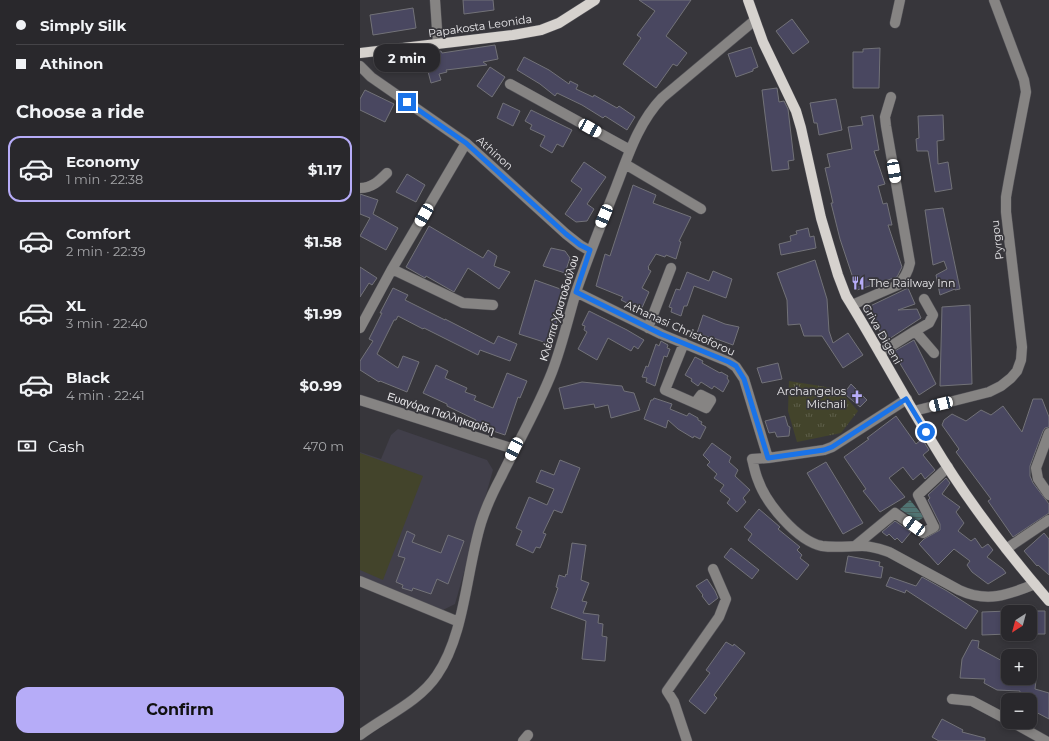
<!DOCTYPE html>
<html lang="en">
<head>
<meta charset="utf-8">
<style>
  body { margin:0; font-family:Montserrat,sans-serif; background:#313034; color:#f1f3f6; height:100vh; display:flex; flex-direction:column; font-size:15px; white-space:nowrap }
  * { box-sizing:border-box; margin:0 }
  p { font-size:13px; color:#a5a6a9 }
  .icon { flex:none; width:22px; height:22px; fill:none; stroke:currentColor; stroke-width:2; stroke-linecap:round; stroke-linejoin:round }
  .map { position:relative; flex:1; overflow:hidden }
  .drawer { display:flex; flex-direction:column; background:#29282c; width:360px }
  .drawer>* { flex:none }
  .top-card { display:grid; align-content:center; height:88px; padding:0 16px; background:#29282c }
  .needle { width:26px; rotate:216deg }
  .tools { position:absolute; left:641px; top:605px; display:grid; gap:8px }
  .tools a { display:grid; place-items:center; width:36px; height:36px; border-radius:8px; background:#29282c; box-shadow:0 2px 6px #0003,0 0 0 1px #454448; font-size:20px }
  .end { position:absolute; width:18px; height:18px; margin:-9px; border:5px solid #1a73e8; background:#fff; box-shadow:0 0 0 2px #fff }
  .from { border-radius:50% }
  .bubble { position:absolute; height:28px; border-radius:12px; background:#29282c; box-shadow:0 2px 6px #0003,0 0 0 1px #454448; font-size:13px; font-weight:700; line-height:28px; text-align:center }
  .car { position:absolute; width:12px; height:24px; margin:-12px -6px; border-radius:5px; box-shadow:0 0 3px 1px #0007; background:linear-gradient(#fff 24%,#345 0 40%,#fff 0 76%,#345 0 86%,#fff 0) }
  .top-card b { display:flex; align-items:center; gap:14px; height:38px; font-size:15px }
  .top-card b+b { border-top:1px solid #454448 }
  .top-card i { width:10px; height:10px; background:#f1f3f6 }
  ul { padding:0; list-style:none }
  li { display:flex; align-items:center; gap:12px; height:66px; margin:0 8px 6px; padding:0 8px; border:2px solid transparent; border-radius:12px }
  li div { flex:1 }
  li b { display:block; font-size:15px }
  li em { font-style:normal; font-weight:700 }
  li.on { border-color:#b6acf8 }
  li>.icon { width:36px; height:36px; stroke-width:1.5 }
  h2 { padding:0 16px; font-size:18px; line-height:48px }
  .pay { display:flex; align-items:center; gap:10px; height:44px; padding:0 16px; font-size:15px }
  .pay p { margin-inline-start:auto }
  .primary-button { display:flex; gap:8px; margin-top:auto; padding:8px 16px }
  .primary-button a { flex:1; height:46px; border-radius:12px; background:#b6acf8; color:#111; font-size:16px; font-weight:700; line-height:46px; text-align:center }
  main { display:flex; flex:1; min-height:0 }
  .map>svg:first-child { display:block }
  .built { fill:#413f4a }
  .park { fill:url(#park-tufts) }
  .pitch { fill:#43442b }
  .water { fill:url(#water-rules) }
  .building { fill:#494760; stroke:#727278 }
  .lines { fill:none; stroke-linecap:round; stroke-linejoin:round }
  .minor-casing { stroke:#535257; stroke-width:11 }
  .major-casing { stroke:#535257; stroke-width:11 }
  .minor { stroke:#868483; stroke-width:10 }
  .major { stroke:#d6d2ce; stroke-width:10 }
  .route { stroke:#1a73e8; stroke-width:5 }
  .labels { text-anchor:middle; stroke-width:3.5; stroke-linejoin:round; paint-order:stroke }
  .street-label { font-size:11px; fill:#e9e8eb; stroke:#37363b }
  .poi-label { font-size:11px; fill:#e9e8eb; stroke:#37363b; text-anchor:start }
</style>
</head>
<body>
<main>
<section class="drawer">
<div class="top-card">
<b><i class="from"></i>Simply Silk</b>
<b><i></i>Athinon</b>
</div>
<h2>Choose a ride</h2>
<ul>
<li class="on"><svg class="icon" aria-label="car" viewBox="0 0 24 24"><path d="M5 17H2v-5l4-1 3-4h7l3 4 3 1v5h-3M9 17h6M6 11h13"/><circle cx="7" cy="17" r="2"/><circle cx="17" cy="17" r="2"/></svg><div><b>Economy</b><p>1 min · 22:38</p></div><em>$1.17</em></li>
<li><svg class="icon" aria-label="car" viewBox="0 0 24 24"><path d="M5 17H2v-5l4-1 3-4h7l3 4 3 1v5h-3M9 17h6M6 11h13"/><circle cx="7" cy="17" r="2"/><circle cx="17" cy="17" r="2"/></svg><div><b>Comfort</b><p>2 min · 22:39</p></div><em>$1.58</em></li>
<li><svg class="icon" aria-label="car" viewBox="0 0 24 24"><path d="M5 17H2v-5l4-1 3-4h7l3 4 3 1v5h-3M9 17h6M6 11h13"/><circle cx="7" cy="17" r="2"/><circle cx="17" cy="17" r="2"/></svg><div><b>XL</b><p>3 min · 22:40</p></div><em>$1.99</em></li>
<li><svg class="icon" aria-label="car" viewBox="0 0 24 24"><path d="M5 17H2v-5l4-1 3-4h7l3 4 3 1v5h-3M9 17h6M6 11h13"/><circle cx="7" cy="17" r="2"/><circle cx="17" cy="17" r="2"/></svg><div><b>Black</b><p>4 min · 22:41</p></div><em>$0.99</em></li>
</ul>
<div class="pay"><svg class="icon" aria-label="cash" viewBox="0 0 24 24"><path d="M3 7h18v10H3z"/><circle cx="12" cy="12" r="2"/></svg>Cash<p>470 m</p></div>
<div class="primary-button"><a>Confirm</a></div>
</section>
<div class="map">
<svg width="689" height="741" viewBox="0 0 689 741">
  <defs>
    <pattern id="park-tufts" width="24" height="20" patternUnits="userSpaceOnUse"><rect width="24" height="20" fill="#43442b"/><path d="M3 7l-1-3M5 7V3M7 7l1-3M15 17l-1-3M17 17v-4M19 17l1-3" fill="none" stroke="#5e5f4a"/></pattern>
    <pattern id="water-rules" width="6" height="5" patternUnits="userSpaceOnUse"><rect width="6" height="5" fill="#507473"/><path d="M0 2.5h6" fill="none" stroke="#4b5d5c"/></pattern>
  </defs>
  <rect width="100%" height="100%" fill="#37363b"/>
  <path class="built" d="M38 429 127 460 133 470 95 604 81 611 0 576V452L21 459 31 435Z"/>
  <path class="park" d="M429 381 479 389 498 411 481 433 437 442 428 411Z"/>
  <path class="pitch" d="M0 453 63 476 23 580 0 570Z"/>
  <path class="water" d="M550 500 564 517 558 521 540 509Z"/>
  <path class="building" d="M103 0H133L134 10 104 14Z
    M279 0H331L306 36 327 53 317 66 313 64 296 88 263 64 281 38 277 35 295 11Z
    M53 8 56 28 13 35 10 15Z
    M432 19 449 42 433 54 416 31Z
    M135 45 138 59 123 62 127 65 86 70 87 72 79 74 81 80 71 83 64 56 81 51 82 53Z
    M391 47 398 67 393 69V71L376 77 368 54Z
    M520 48 519 88H493V52H503V49Z
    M164 57 189 70 209 84 210 81 218 85 216 89 233 97 234 95 257 108 259 106 275 117 267 130 245 116 243 118 222 105 197 93 195 96 180 84 157 70Z
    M130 67 145 77 132 97 117 86Z
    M417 88 419 102 424 101 428 109 434 160 428 161 429 169 412 171 402 90Z
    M5 90 34 104 25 122 0 110V99Z
    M476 99 482 130 459 135 457 123H454L450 103Z
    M143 103 160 111 153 126 137 118Z
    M171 110 212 130 203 147 197 144 192 153 180 146 185 136 170 129 172 125 165 121Z
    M513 115 519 150 514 151 525 184 518 186 523 204 527 203 532 225H528L542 267 537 277 497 290 480 239 471 203H473L465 168 470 167 467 154 492 149 488 127 503 125 501 117Z
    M583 115 584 140 577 141 578 164 588 162 592 189 575 192 568 151H557L556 139 559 138 558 116Z
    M224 162 246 177 227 204 234 209 227 221 216 222 205 214 222 189 211 181Z
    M47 174 65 185 56 202 36 192Z
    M273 185 296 195 293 203 331 217 319 241 321 242 316 259 306 255 305 257 296 254 288 267 289 268 288 269 291 271 282 288 289 292 281 310 261 300 263 297 236 286 245 254 250 256Z
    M0 194 18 200 13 214 38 228 26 250 0 236 10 218 0 214Z
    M583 208 600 289 595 290V289L580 295 576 275 587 269 584 261 573 265 565 210Z
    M69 226 123 258 128 250 137 256 134 266 150 272 139 289 108 268 94 292 66 276 65 278 46 267Z
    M448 228 450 237 454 236 456 248 421 255 419 244 431 241 430 236 437 234 436 231Z
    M191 248 205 251 210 258 205 273 183 266Z
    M455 260 467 299 469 331 473 343 488 333 503 355 483 368 462 336H444L440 324 428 325 427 300 417 273Z
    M0 267 17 278 12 285 9 283 0 297Z
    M353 271 372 279 366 298 334 286 327 306H324L321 316 311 312 312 308 309 307 316 289 320 290 327 272 349 281Z
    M175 280 206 291 190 344 159 334Z
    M33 288 48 295 45 300 85 320V319L134 344 138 336 157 344 150 361 120 350 118 355 64 328 63 329 38 316 36 320H34L17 354 38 368 43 356 59 362 47 392 20 381 19 382 0 370V361L13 341 9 339 22 313H20Z
    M548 288 555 304 538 310 557 309 561 318 526 341 506 308Z
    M610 305 612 384 580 386 582 307Z
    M229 311 267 330 284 340 278 349 274 346 271 351 248 338 237 360 218 349 227 332 224 330 225 326 222 325Z
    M343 315 365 324 379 327 373 345 351 337V338L337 333Z
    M554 340 576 384 559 395 533 352Z
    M301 341 308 345 307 348 310 349 307 357 304 356 295 386 286 382 287 378 282 377 286 366 288 367 296 344 299 346Z
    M335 357 343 361 342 363 360 373 361 372 368 376 367 378 369 381 363 392 354 386 352 389 341 382 338 386 331 381 332 379 325 375Z
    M418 363 422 379 402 383 397 368Z
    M76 365 88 371 85 378 107 388 105 392 116 396 114 400 133 408 147 373 167 381 160 398 158 397 145 435 127 429V430L114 424 116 420 87 406V404L63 393Z
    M222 382 262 386 264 391 274 393 280 410 251 418 248 405 235 408 234 404 204 409 199 388Z
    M491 384 507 400 500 407 486 395 487 394 485 392Z
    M294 398 312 404 310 409 327 416 329 413 338 418V420L342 422 341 424 346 427 340 439 334 436 333 438 318 429 308 420 306 428 284 419 291 400H293Z
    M673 399H682L689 417V427L685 428 683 431 670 466V476L673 483 689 504V513L653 537 628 501 631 499 596 452 599 449 582 425 584 420 592 414 606 421 621 410 631 415 643 406 662 432Z
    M425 416 428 426 430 427 429 436 417 437 415 432 409 433 405 421Z
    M536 416 556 444 562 439 564 442 569 450 563 455 575 470 565 479 561 473 553 480 543 467 529 478 545 497 520 512 503 491 506 489 484 457 509 439 507 438Z
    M352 443 371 457 369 462 378 470 375 476 390 490 383 498 386 502 377 512 367 503 370 499 360 491 364 485 354 478 357 474 347 465 350 462 343 455Z
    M200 460 220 468 202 513 194 510 183 533 186 534 180 548 176 547 173 553 156 545 162 531 156 528 169 497 187 505 194 489 176 482 181 470 194 475Z
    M466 462 503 523 483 534 447 473Z
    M586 478 590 483 582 494 600 507 596 512 604 523 598 531 611 541 615 538 622 548 628 544 633 550 627 557 643 569 646 573 628 584 612 572 607 565 610 561 594 549 578 565 559 544 564 539 580 530V524L568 500 570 498 568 495Z
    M399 509 420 527 418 529 440 547 437 550 442 555 440 558 449 565 437 580 388 540 392 534 384 527Z
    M535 521 551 532 542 543 537 538 535 540 529 534 527 536 522 532Z
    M47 531 55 535 52 542 81 553 88 535 104 541 88 584 77 579 71 594 53 588 52 591 42 588 43 585 36 582 45 558 38 556Z
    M684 533 689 539V575L678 565 677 566 664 551Z
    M212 543 226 545 221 580 229 583 222 601 227 602 223 613 239 615 238 623 243 624 242 636 247 637 245 661 222 659 226 621 191 608 198 588 196 587 199 575 205 577 206 574 207 575Z
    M371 548 399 570 392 579 364 557Z
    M488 556 520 562 519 566 523 567 521 578 485 572Z
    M530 577 556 586 562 577 587 591 618 611 606 629 546 590 545 593 526 586Z
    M347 579 355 591 358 598 349 605 342 596 343 595 336 586Z
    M648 611V634L622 635V612Z
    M670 611H685V634H670Z
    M612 640 619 641 618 648 648 664V678H672V680H676L675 689 689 693V719L670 709V700H659L660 691 637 690 624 683 625 679 600 678 602 659Z
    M366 642 373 646 374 644 385 653 354 695 357 698 345 714 329 701 350 673 346 670Z
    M582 719 603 730 602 732 625 738V741H579L572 737Z"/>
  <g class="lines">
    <g class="minor-casing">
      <path id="minor" d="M75 0 78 44
        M535 23 540 0
        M0 66 11 77 106 143 206 234 220 245 230 251
        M150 84 270 150
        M265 164 341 209
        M0 188C12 188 19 181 27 173
        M32 269 103 303 133 305
        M216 292 301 334 369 362 376 367 384 379 408 458
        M492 305 538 285C545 278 548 272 550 263L526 126 525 117 531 97
        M0 328 32 269 106 143
        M288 328 311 268
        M555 331 569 323 573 315 564 299
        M324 343 305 390 346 408 351 400 341 395 335 403
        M520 353 555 331 574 353
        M547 399 472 447 464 450 408 458 392 459C394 466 395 473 398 480 406 503 437 541 462 546 475 548 489 546 502 546 512 546 520 549 529 552L599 590C627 603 648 595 675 584
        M0 400 154 449
        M554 411 629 392 641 386 651 378 657 371 661 360 662 347 646 212V197L649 180 666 92 664 80 634 0
        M689 433 676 468 678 479 689 495
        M495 546 535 513 563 533 574 527 558 495 588 467
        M646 549 689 520
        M0 581 99 622
        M592 699 612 701 648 720
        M652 722 686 741
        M0 735C25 716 59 702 77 675 105 634 106 572 121 523 126 507 133 492 141 477 158 442 178 408 192 372 202 346 208 319 216 292 228 257 242 222 256 187 268 156 278 123 302 98L395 20
        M163 741 168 735
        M327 741 314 702 307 691 359 617 366 599 353 569"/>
    </g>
    <g class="major-casing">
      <path id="major" d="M388 0 403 42 436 111 441 128 461 218 478 275 486 296C516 344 542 394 572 442 606 499 646 551 689 601
        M0 53 153 35 181 30 199 23 235 0"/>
    </g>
    <use href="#minor" class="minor"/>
    <use href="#major" class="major"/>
  </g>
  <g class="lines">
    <path class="route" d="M47 102 106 143 206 234 220 245 230 250 216 292 301 334 369 362 376 366 384 379 408 458 464 450 472 447 546 399 566 432"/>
  </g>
  <defs>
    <g id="restaurant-bare" transform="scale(1.08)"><path d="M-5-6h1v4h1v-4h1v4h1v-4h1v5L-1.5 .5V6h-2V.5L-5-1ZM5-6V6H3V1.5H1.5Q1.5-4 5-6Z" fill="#b6acf8" stroke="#37363b" stroke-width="2.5" paint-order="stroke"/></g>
    <g id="church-bare" transform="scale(1.08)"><path d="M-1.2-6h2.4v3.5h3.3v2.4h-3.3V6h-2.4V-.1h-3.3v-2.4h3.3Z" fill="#b6acf8" stroke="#37363b" stroke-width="2.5" paint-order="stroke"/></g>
  </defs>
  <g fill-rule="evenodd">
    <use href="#restaurant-bare" x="498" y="283"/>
    <use href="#church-bare" x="497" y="397"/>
  </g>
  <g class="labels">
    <g class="street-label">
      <text transform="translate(120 26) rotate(-8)" y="4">Papakosta Leonida</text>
      <text transform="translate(135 153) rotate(42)" y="4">Athinon</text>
      <text transform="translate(637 240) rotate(-97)" y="4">Pyrgou</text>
      <text transform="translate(199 308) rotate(-73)" y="4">Κλέοπα Χριστοδούλου</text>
      <text transform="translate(320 328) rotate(24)" y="4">Athanasi Christoforou</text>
      <text transform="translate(522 334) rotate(60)" y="4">Griva Digeni</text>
      <text transform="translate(81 413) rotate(18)" y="4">Ευαγόρα Παλληκαρίδη</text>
    </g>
    <g class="poi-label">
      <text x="509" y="287">The Railway Inn</text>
      <text x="486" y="395" text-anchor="end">Archangelos<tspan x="486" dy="13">Michail</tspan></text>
    </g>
  </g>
</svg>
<div class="tools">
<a><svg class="needle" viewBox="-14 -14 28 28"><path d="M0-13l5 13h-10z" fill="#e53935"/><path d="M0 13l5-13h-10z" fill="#a5a6a9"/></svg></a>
<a>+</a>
<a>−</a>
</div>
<i class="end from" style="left:566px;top:432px"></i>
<i class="end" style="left:47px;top:102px"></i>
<div class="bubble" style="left:14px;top:44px;width:66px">2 min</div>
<i class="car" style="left:230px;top:128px;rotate:119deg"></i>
<i class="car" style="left:534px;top:171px;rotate:170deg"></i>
<i class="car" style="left:64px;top:215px;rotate:210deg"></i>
<i class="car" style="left:244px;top:216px;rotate:203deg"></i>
<i class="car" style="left:581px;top:404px;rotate:256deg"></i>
<i class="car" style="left:154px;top:449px;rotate:206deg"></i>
<i class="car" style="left:554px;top:526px;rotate:306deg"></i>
</div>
</main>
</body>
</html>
